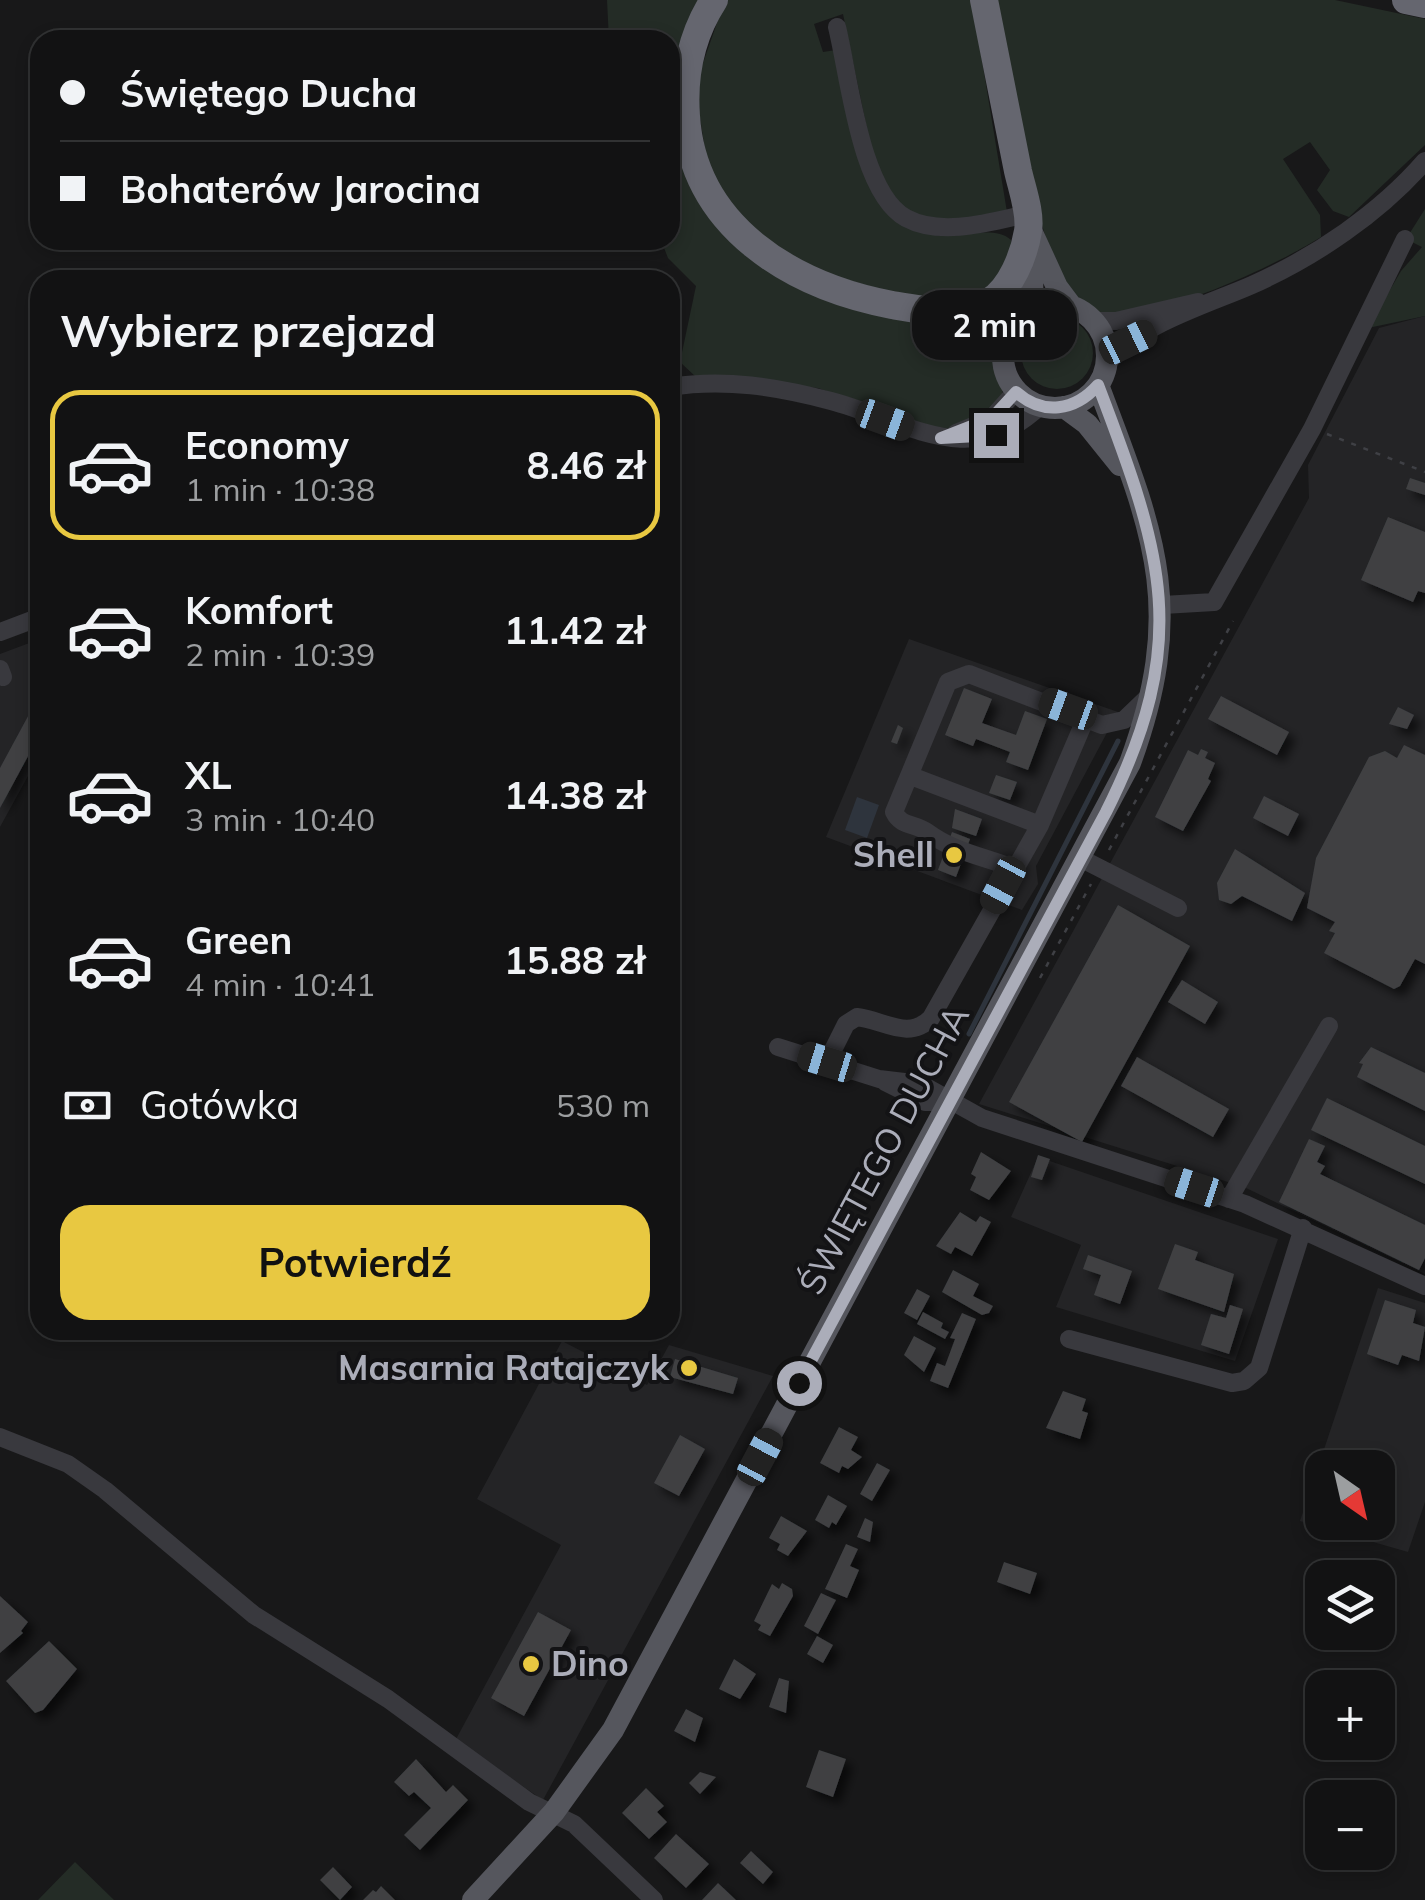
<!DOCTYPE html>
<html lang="pl">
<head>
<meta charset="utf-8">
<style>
  body { margin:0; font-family:Mulish,sans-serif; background:#1b1b1c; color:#f1f3f6; height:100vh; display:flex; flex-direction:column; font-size:38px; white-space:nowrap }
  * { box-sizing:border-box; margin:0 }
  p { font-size:32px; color:#9c9ea0 }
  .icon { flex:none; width:55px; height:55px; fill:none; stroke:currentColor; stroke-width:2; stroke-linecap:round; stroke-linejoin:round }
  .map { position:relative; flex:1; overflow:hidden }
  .details { position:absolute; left:30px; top:270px; width:650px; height:1070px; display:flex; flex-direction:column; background:#121213; border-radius:30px; box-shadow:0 5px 15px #0003,0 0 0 2px #313233 }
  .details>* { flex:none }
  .guide { position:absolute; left:30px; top:30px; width:650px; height:220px; border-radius:30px; box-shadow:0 5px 15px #0003,0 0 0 2px #313233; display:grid; align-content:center; height:220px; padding:0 30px; background:#121213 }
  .needle { width:65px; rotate:146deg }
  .fabs { position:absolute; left:1305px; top:1450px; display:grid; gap:20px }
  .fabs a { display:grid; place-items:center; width:90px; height:90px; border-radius:20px; background:#121213; box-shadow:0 5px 15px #0003,0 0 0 2px #313233; font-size:50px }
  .end { position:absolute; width:45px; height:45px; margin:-22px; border:12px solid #abadb9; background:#111; box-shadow:0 0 0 5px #111 }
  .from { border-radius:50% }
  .bubble { position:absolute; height:70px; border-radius:30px; background:#121213; box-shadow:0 5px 15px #0003,0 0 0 2px #313233; font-size:32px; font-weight:700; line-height:70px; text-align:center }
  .car { position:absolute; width:30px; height:60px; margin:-30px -15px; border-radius:12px; box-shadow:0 0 8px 2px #0007; background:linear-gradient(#222 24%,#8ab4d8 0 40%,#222 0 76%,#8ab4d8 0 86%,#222 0) }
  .guide b { display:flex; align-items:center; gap:35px; height:95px; font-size:38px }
  .guide b+b { border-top:2px solid #313233 }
  .guide i { width:25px; height:25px; background:#f1f3f6 }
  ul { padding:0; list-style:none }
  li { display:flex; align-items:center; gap:30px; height:150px; margin:0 20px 15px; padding:0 10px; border:5px solid transparent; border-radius:30px }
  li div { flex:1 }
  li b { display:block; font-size:38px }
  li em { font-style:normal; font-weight:700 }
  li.selected { border-color:#e8c841 }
  li>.icon { width:90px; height:90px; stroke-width:1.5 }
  h2 { padding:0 30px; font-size:45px; line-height:120px }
  .pay { display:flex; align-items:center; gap:25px; height:110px; padding:0 30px; font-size:38px }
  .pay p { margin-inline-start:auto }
  .button { display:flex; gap:20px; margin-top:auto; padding:20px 30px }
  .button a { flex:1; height:115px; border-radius:30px; background:#e8c841; color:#111; font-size:40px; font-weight:700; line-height:115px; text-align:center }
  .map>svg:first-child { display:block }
  .built { fill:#242426; fill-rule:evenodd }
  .green { fill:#242c26 }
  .water { fill:#2e343d }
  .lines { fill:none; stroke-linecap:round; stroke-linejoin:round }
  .stream { stroke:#2e343d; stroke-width:5 }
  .building { fill:#3f4043; filter:url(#shadow) }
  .path { stroke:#3f4045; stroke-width:2.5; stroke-dasharray:5 8; stroke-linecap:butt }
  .minor { stroke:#39393e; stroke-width:18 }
  .major { stroke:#55565d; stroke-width:22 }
  .highway { stroke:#65666f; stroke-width:28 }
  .route { stroke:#abadb9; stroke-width:12 }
  .poi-dot { fill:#e8c841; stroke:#131315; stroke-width:4 }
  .labels { text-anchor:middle; stroke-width:8; stroke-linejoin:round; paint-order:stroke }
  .poi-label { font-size:35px; font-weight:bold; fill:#abadb9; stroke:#131315; text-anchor:end }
  .street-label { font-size:35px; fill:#abadb9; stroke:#131315 }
</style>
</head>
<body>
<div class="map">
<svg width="1425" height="1900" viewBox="0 0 1425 1900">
  <defs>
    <filter id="shadow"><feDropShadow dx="7" dy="7" stdDeviation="5" flood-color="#0009"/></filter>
  </defs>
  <rect width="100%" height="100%" fill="#181819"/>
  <path class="built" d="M1425 316V1274L1244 1187 979 1104 1309 498 1308 465 1379 328Z
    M40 639V754L0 827V654Z
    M909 639 1118 712 1036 866 1038 884 1022 910 826 837Z
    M1038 1157 1278 1239 1235 1361 1056 1307 1081 1245 1011 1217Z
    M1378 1288 1425 1303V1502L1408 1552 1300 1521ZM1322 1468H1378V1522H1322Z
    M562 1341 647 1385 669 1345 773 1376 543 1800 455 1741 561 1545 477 1499Z"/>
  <path class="green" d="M607 0H702L681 59 725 231 995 339C1007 353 1005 390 999 407L955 429 923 426 818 388 696 377 680 362 696 286 668 258 661 240H670V40H609Z
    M725 0H972L1007 212 961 225 909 215 876 172 843 14 814 24 823 52 836 50C851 109 866 233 944 236 964 236 996 226 1011 240V263L972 304 886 291 811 269 746 225 708 169 695 86Z
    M996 0H1335L1425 19V145L1349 217 1333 211 1317 190 1330 170 1310 142 1283 159 1320 215 1321 237C1276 265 1124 342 1078 302 1036 265 1009 62 996 0Z
    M1425 209V316L1368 328 1401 271 1422 247 1406 239Z
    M1021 353a36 36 0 1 1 72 0a36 36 0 1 1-72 0Z
    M75 1862 114 1900H38Z"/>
  <path class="water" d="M857 797 879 805 867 838 845 830Z"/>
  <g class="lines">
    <path class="stream" d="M969 1034 1118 741"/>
  </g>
  <path class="building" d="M1410 478 1425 483V495L1406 489Z
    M1388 517 1425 532V593L1418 591 1413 602 1361 580Z
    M964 688 992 699 982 723 1016 735 1025 711 1047 719 1028 770 1006 762 1010 752 976 739 973 746 945 735Z
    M40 694V734L0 808V768Z
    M1221 696 1289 732 1277 755 1208 719Z
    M1398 707 1414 715 1407 729 1389 724Z
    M898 725 903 728 897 744 891 742Z
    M1404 745 1425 755V964L1415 959 1400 986 1394 989 1324 953 1335 933 1329 931 1335 922 1307 908 1316 858 1369 757 1385 751 1397 758Z
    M1201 749 1208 752 1205 758 1215 763 1208 779 1211 781 1183 831 1155 817 1188 750 1198 755Z
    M996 775 1017 782 1010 800 989 793Z
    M1264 796 1299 814 1288 836 1253 818Z
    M955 809 982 819 976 836 952 828Z
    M952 832 970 839 956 877 938 870Z
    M1235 849 1305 893 1292 921 1242 896 1231 904 1219 900 1217 883Z
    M1118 905 1190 946 1082 1142 1009 1102Z
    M1182 980 1218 1002 1205 1024 1168 1002Z
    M1371 1047 1425 1073V1111L1357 1077 1363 1064 1359 1063Z
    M1137 1057 1229 1109 1213 1137 1121 1086Z
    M1327 1098 1425 1146V1184L1311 1130Z
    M1309 1139 1325 1146 1317 1162 1325 1166 1320 1174 1425 1225V1258L1419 1270 1279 1202Z
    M981 1152 1011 1171 989 1200 970 1190 976 1177 971 1174Z
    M1038 1155 1050 1159 1042 1180 1031 1177Z
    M960 1212 976 1222 980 1216 991 1222 972 1256 955 1247 951 1254 936 1246Z
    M1175 1244 1198 1252 1195 1260 1234 1274 1224 1312 1158 1289Z
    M1088 1255 1132 1271 1120 1304 1094 1295 1101 1275 1083 1269Z
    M953 1270 979 1284 973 1296 993 1306 989 1313 982 1315 942 1292Z
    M917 1289 930 1296 917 1320 904 1313Z
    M1385 1300 1416 1310 1413 1323 1425 1327 1419 1361 1402 1355 1398 1365 1367 1354Z
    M1230 1305 1243 1309 1229 1354 1201 1345 1211 1314 1226 1318Z
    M923 1312 943 1323 941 1328 949 1332 945 1339 917 1324Z
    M962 1313 976 1319 948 1388 930 1381 937 1363 945 1366 955 1339 950 1338Z
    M914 1336 936 1348 924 1372 904 1355Z
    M675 1359 738 1378 733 1394 670 1377Z
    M1063 1391 1086 1399 1082 1411 1088 1413 1080 1439 1046 1428Z
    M839 1427 858 1437 851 1450 862 1457 848 1469 842 1466 839 1473 820 1463Z
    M680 1435 705 1449 679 1496 654 1483Z
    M877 1463 890 1470 872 1501 860 1494Z
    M828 1495 847 1506 836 1525 832 1522 829 1528 815 1520Z
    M781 1516 807 1531 788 1556 777 1550 780 1544 769 1538Z
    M865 1518 873 1522 870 1542 857 1537Z
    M846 1544 858 1549 850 1566 859 1570 847 1598 825 1589Z
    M1004 1562 1037 1573 1030 1594 997 1582Z
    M782 1583 792 1589 793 1596 770 1636 758 1630 761 1625 754 1621 772 1584 779 1589Z
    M821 1593 836 1600 818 1634 804 1626Z
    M0 1596 28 1622 21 1631 23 1633 0 1653Z
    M538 1612 571 1630 524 1716 491 1698Z
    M817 1636 833 1645 823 1663 807 1654Z
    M49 1641 77 1669 43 1710 35 1713 6 1681Z
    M734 1659 756 1674 740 1699 719 1689Z
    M779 1678 789 1681 786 1713 769 1707Z
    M686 1709 703 1718 695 1742 674 1731Z
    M819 1750 846 1759 833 1797 806 1787Z
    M416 1759 446 1792 453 1785 468 1800 420 1850 404 1835 431 1808 414 1792 409 1796 394 1782Z
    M700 1772 716 1777 700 1794 689 1783Z
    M646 1788 664 1806 657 1812 667 1822 649 1839 622 1813Z
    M676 1834 709 1864 686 1888 654 1858Z
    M751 1851 773 1872 763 1884 740 1863Z
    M333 1867 352 1887 340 1900 320 1880Z
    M718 1883 736 1900H702Z
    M381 1886 395 1900H363L373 1890 376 1892Z"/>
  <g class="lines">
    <path class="path" d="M1327 434 1425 472
      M1109 850 1233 621
      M1040 978 1091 884"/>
    <path class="minor" d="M837 27C849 75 860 193 906 218 941 237 991 222 1027 214
      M1094 321H1116L1198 302
      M1106 365C1134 326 1209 304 1252 285 1315 257 1380 213 1425 161
      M670 387C724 378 778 387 831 401 906 421 971 472 1040 406
      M956 433 992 418 1016 391
      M1163 605 1214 602 1312 429 1405 239
      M0 632 40 617
      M0 669 3 677
      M911 776 1040 825
      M1080 858 1178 908
      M1013 868C982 856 954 852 927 832 915 823 901 827 894 812L948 682 969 674 1102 725 1124 720 1148 697
      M778 1047 879 1079 921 1084 982 1118 1245 1204 1425 1286
      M827 1062 846 1024 857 1017C883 1020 909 1041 931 1018L1040 825 1085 720
      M885 1082 925 1102H949
      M1229 1199 1329 1026
      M1069 1339 1232 1383 1244 1381 1259 1368 1303 1228
      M0 1437 68 1464 105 1490 254 1615 388 1699 529 1802 574 1824 654 1900"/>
    <path class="major" d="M1029 226 1057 287 1072 307
      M1031 244 1033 309
      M1003 356a52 52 0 1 1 104 0a52 52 0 1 1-104 0Z
      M1064 407 1087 424 1120 465
      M473 1900 554 1812 613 1730 1130 763C1187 607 1154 533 1098 385"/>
    <path class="highway" d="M714 0C692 34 683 75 686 116 693 227 792 286 892 305 921 310 962 318 989 302 1011 289 1024 255 1028 231 1031 213 1022 189 1018 171 1007 114 995 57 984 0
      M1406 0 1425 4
      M938 318C963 326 989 338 1013 325"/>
  </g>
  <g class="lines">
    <path class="route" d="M799 1383 1106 812C1192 641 1163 555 1098 385 1075 411 1043 416 1016 392L992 418 941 438 996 435"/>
  </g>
  <g class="poi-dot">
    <circle cx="954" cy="855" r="10"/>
    <circle cx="689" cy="1368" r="10"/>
    <circle cx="531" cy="1664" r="10"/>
  </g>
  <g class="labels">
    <g class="poi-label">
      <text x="934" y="867">Shell</text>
      <text x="669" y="1380">Masarnia Ratajczyk</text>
      <text x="551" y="1676" text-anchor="start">Dino</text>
    </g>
    <g class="street-label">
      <text transform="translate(884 1150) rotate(-62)" y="12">ŚWIĘTEGO DUCHA</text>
    </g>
  </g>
</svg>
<div class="fabs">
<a><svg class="needle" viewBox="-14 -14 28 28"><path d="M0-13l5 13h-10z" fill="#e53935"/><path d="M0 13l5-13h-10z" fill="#9c9ea0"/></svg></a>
<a><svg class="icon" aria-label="layers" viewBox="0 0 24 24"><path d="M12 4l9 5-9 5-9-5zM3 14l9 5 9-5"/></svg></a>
<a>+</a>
<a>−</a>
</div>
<i class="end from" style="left:799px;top:1383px"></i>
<i class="end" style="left:996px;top:435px"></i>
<div class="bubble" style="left:912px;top:290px;width:165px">2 min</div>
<i class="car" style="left:1128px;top:342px;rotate:64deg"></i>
<i class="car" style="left:885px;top:420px;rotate:110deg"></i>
<i class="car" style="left:1068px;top:709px;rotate:290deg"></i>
<i class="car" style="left:1003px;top:885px;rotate:208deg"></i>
<i class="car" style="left:827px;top:1062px;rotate:287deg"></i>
<i class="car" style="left:1194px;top:1187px;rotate:288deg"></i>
<i class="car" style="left:760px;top:1457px;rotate:28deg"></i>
<div class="guide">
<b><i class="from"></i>Świętego Ducha</b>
<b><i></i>Bohaterów Jarocina</b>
</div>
<section class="details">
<h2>Wybierz przejazd</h2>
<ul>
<li class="selected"><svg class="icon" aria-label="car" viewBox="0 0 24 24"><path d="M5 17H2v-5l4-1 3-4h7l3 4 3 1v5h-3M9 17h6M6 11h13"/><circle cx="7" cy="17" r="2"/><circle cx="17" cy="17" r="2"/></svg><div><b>Economy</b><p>1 min · 10:38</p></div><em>8.46 zł</em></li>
<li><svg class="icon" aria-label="car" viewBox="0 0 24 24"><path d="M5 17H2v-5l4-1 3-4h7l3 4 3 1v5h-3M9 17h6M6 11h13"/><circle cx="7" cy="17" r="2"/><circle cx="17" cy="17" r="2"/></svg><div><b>Komfort</b><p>2 min · 10:39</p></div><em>11.42 zł</em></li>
<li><svg class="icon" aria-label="car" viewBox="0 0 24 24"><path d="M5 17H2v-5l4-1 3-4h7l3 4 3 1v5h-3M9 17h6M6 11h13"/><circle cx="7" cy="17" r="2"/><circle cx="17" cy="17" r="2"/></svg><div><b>XL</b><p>3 min · 10:40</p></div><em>14.38 zł</em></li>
<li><svg class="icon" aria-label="car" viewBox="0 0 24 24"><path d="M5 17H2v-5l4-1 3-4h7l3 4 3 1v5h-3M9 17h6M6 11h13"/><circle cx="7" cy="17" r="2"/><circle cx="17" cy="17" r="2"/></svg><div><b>Green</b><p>4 min · 10:41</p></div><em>15.88 zł</em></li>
</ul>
<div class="pay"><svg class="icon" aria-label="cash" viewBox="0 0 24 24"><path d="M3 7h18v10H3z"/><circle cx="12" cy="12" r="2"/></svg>Gotówka<p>530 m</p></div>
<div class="button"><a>Potwierdź</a></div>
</section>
</div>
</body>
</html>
